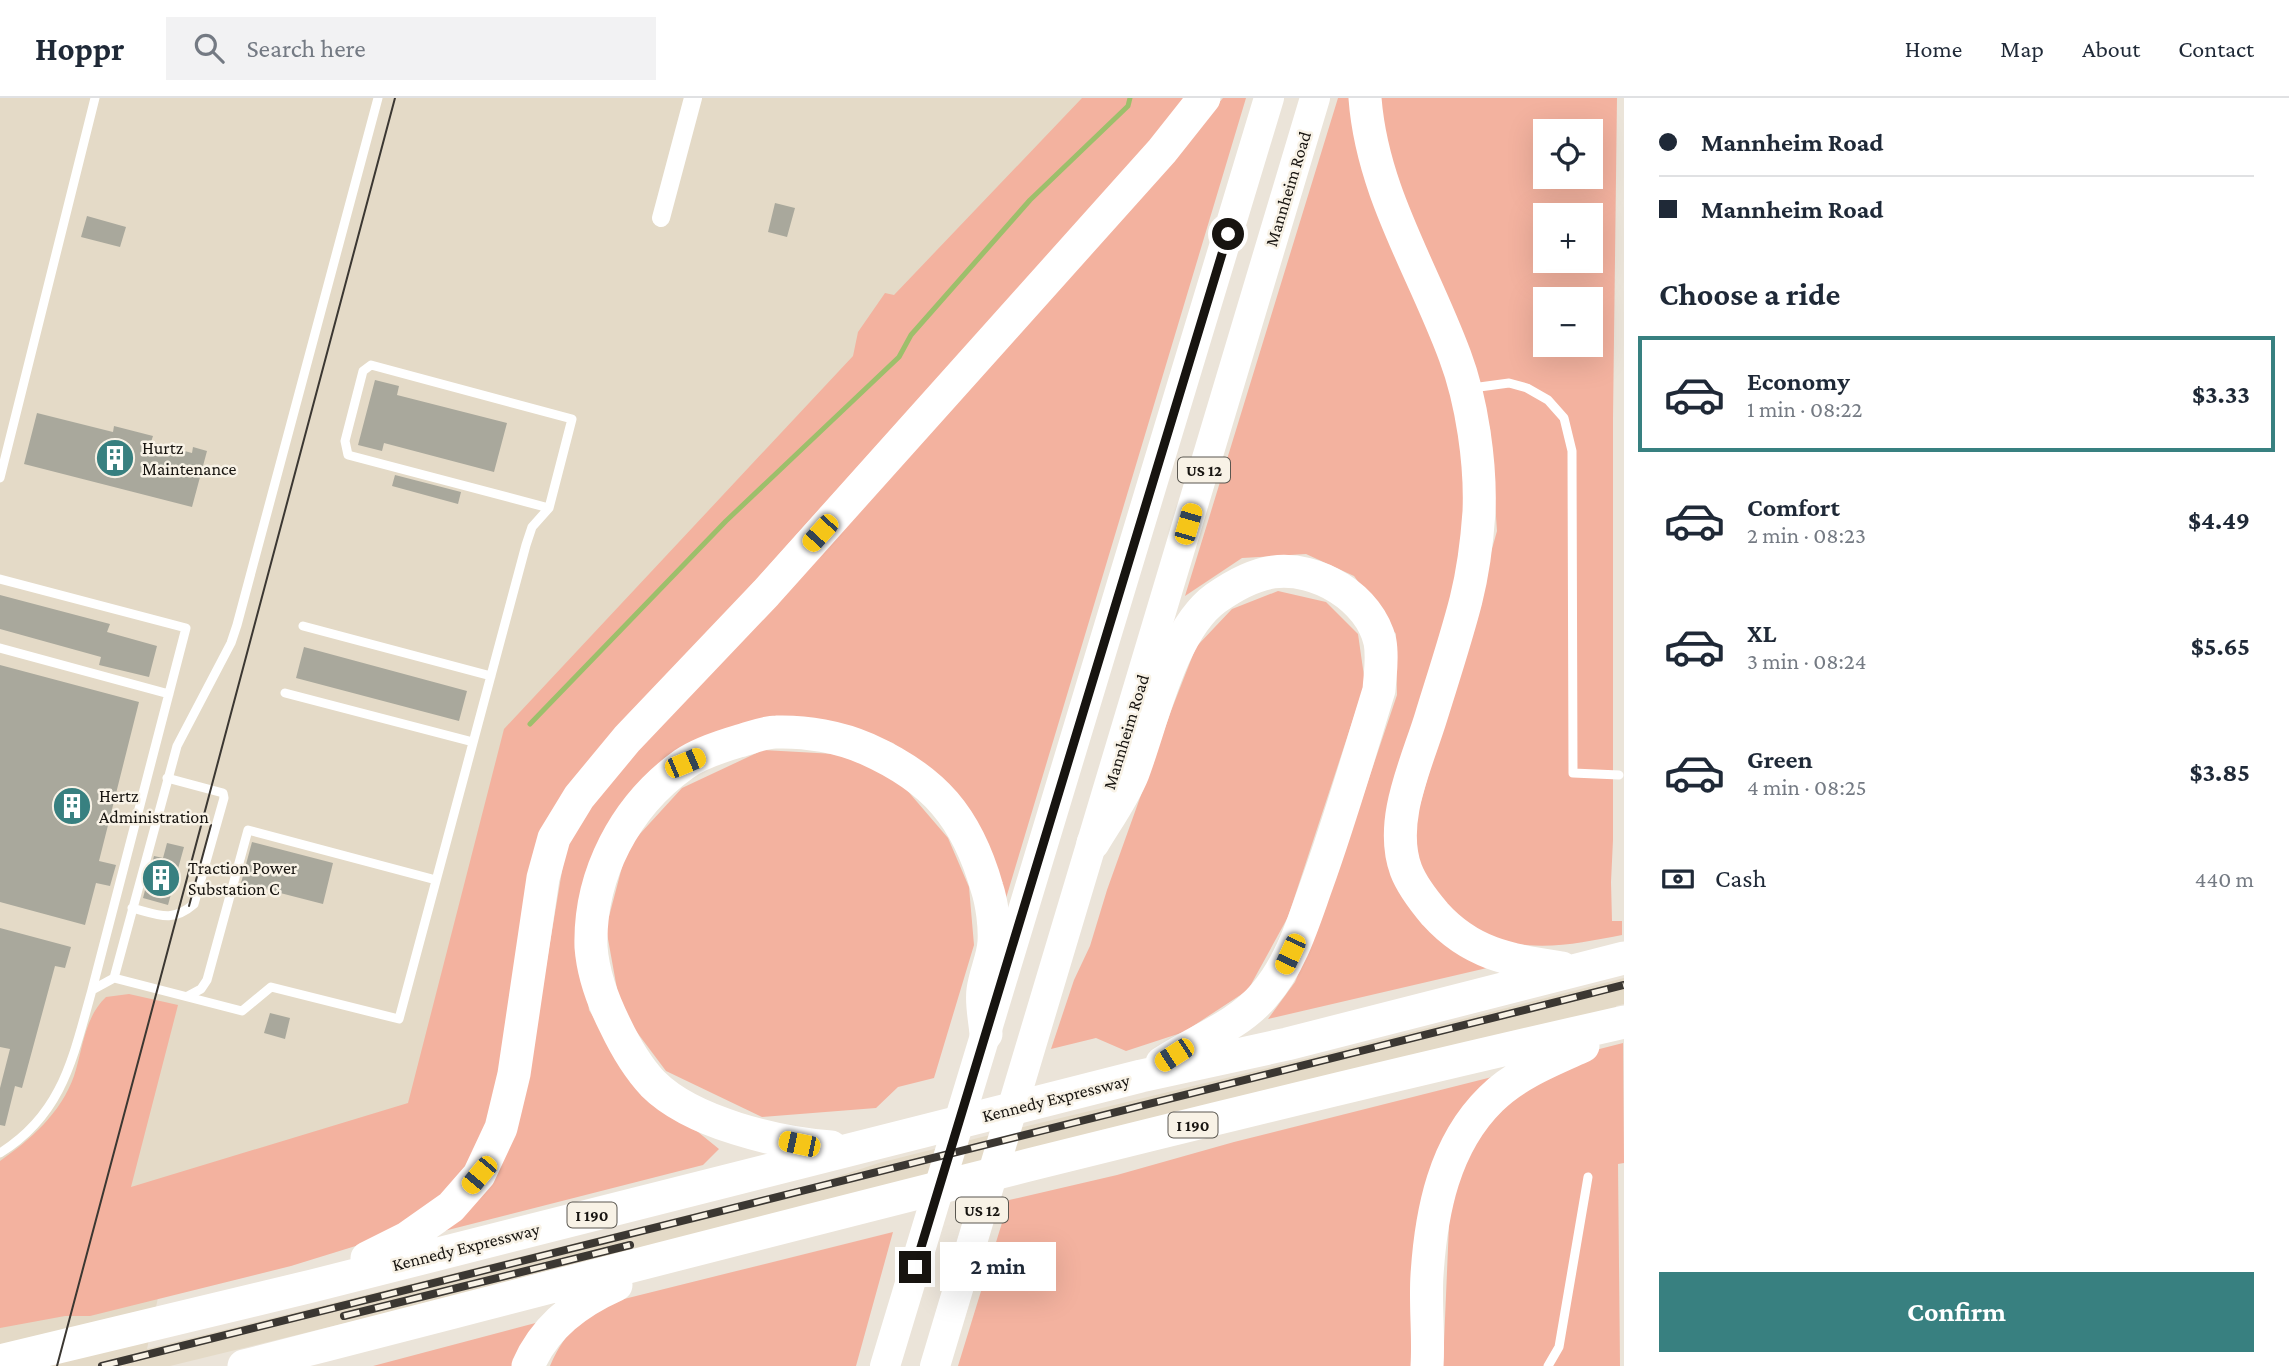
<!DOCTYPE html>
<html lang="en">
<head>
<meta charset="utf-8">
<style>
  body { margin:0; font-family:"Crimson Pro",serif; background:#f2f2f3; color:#1f2937; height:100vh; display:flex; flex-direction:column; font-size:26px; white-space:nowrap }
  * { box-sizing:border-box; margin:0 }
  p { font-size:23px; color:#747a83 }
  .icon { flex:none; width:38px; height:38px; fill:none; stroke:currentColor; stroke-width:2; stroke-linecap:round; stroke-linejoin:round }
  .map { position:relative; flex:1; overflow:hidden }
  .side { display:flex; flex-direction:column; background:#fff; width:665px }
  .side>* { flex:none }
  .hud { display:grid; align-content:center; height:154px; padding:0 35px; background:#fff }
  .tools { position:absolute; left:1533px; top:21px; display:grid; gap:14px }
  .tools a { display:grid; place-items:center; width:70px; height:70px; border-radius:0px; background:#fff; box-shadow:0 7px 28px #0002; font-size:35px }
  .end { position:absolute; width:32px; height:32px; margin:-16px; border:9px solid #171410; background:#fff; box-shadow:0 0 0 4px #fff }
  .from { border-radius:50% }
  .bubble { position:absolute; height:49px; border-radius:0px; background:#fff; box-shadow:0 7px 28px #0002; font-size:23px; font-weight:700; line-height:49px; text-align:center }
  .car { position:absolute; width:21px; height:42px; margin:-21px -10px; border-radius:9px; box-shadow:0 0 5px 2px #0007; background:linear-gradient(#f5c518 24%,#345 0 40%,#f5c518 0 76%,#345 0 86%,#f5c518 0) }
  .hud b { display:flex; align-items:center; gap:24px; height:66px; font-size:26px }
  .hud b+b { border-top:2px solid #e0e1e3 }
  .hud i { width:18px; height:18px; background:#1f2937 }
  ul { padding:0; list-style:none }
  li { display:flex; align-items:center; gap:21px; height:116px; margin:0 14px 10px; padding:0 21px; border:4px solid transparent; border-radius:0px }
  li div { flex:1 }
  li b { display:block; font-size:26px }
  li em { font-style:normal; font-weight:700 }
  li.selected { border-color:#388080 }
  li>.icon { width:63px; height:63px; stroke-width:1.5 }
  h2 { padding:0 35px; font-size:32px; line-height:84px }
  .pay { display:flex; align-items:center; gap:18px; height:77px; padding:0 35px; font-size:26px }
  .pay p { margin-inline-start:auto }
  .primary-button { display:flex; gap:14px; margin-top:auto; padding:14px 35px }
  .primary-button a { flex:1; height:80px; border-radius:0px; background:#388080; color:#fff; font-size:28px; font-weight:700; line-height:80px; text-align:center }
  header { display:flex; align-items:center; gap:42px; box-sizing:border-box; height:98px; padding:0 35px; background:#fff; border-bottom:2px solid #e0e1e3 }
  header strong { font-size:33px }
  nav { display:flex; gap:38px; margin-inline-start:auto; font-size:24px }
  .search { width:490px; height:63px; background:#f2f2f3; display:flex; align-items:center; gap:18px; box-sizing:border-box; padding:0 24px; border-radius:0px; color:#747a83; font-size:26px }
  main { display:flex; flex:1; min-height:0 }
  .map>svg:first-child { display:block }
  .built { fill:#e4dac7 }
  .green { fill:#f3b29f; fill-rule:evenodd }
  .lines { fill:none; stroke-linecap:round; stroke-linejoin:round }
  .stream { stroke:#9dbf6b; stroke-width:5 }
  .building { fill:#a9a89c }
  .service { stroke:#fff; stroke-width:9 }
  .minor { stroke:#fff; stroke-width:18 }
  .primary { stroke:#fff; stroke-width:30 }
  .motorway { stroke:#fff; stroke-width:33 }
  .tram { stroke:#3b3732; stroke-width:2 }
  .rail-casing { stroke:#3b3732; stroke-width:8 }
  .rail { stroke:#f8f2e6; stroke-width:5; stroke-dasharray:16; stroke-linecap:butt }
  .route { stroke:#171410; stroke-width:9 }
  .labels { text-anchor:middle; stroke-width:5; stroke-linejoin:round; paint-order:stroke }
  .shield { fill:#f8f2e6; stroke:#5a5750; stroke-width:2 }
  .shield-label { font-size:16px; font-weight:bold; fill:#171410 }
  .street-label { font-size:18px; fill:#171410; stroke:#f8f2e6 }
  .poi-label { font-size:18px; fill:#171410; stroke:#f8f2e6; text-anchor:start }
</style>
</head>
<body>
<header>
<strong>Hoppr</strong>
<div class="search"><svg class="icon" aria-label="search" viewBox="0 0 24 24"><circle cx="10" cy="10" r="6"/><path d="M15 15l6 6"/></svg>Search here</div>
<nav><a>Home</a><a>Map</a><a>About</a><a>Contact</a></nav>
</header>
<main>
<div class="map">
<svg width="1624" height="1268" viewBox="0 0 1624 1268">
  <rect width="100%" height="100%" fill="#ebe4d9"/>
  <path class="built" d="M0 0H1145L530 645 427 1050 168 1153 147 1251 818 1085 879 1065 978 1040 1317 958 1624 880V906L1616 908 1617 913 170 1268H0Z"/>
  <path class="green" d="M1082 0H1187L1168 24 562 697 490 1021 467 1068 431 1110 375 1142 291 1168 90 1218H65L0 1230V1063C31 1041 61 1015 74 978 83 951 84 920 106 899L129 896 178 907 131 1089 408 1005 504 631 853 258 858 234 885 195 894 197Z
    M1223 0H1246L1004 807 943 684 893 645 838 626 630 695 580 836 589 912 629 978 719 1051 703 1067 444 1133 527 982 566 749 596 695 1132 107Z
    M1338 0H1353L1458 309 1469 416 1449 513 1386 729 1487 870 1268 921 1295 884 1329 799 1397 597 1396 536 1354 478 1306 456 1242 460 1185 498Z
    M1378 0H1617L1613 321V742L1611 784 1612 823H1622V837C1590 843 1559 850 1526 847 1472 843 1421 795 1414 740 1413 732 1416 722 1418 714L1497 433 1490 330 1393 71ZM1545 33H1591V79H1545ZM1545 117H1591V163H1545ZM1545 201H1591V247H1545Z
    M1278 493 1326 504 1358 536 1365 585 1288 819 1248 892 1184 934 1126 953 1096 940 1051 951 1074 882 1090 848 1107 792 1171 613 1196 549 1232 511Z
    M763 652 835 656 894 677 948 740 969 789 974 847 934 980 898 989 876 1010 762 1019 666 973 621 913 606 830 627 750 682 690Z
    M1623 945 1624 1065 1618 1066 1620 1268H1443L1450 1103 1482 1021 1584 955Z
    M1496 978 1461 1018 1415 1268H958L1009 1102 1117 1077 1234 1044Z
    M893 1134 856 1268H550C567 1229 584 1220 620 1202Z
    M543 1223 513 1268H373Z"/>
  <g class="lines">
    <path class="stream" d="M530 626 726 423 899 259 911 237 1030 102 1128 8 1130 0"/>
  </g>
  <path class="building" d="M775 105 795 110 787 139 768 134Z
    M87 118 126 129 120 149 81 139Z
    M375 282 399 288 397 297 507 325 494 374 384 345 382 353 358 347Z
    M37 315 113 334 114 328 153 338 151 344 192 355 193 349 207 353 192 409 24 366Z
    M395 377 461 394 458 406 392 388Z
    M0 497 110 526 107 534 157 548 149 579 99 567 101 559 0 531Z
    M304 549 467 593 459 623 296 580Z
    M0 567 139 604 99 763 116 767 110 788 96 785 85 827 0 804Z
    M252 744 333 765 323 806 241 785Z
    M167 745 184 749 168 807 143 800 154 758 163 760Z
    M0 830 71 849 65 870 55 868 22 990 15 988 5 1028 0 1027V990L10 951 0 949Z
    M270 915 290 920 285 941 264 935Z"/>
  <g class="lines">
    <path class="service" d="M1472 290 1509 285 1527 290 1548 302 1564 320 1572 353 1573 675 1619 677
      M0 380 95 0
      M0 481 186 530 92 892
      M303 528 491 578
      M0 550 169 596
      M285 595 473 644
      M132 810C159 817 172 825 194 806L224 700 223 695 167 680
      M114 880 177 648 231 545 237 527 378 0
      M188 898 201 891 207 882 248 732 436 782
      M0 1055C63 1016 73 959 92 892L114 880 242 913 271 889 399 921 526 447 532 429 549 410 572 321 371 267 363 273 345 343 348 357 549 410
      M1548 1268 1559 1249 1588 1079"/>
    <path class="minor" d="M661 120 693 0"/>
    <path class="primary" d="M885 1268 1269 0
      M935 1268 1315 0"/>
    <path class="motorway" d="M1365 0C1372 94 1423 171 1455 258 1472 303 1481 366 1479 414 1477 443 1473 474 1466 502 1456 541 1443 580 1431 619 1417 665 1388 723 1406 772 1412 788 1424 803 1435 816 1472 857 1511 862 1562 870
      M1093 745C1106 723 1123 700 1133 675 1152 625 1171 532 1216 500 1233 488 1252 477 1273 474 1317 468 1370 500 1380 544 1383 560 1380 577 1379 592 1359 657 1340 722 1317 786 1303 825 1291 866 1264 897 1238 928 1195 943 1162 965
      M831 1049C778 1045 692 1025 653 986 637 969 625 948 615 927 603 903 593 876 591 849 589 777 625 708 684 666 698 656 722 648 739 643 751 640 764 634 776 634 806 633 840 639 867 651 934 681 967 719 987 790 992 805 995 829 994 844 993 860 985 876 983 892 981 906 985 922 986 936
      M367 1160 407 1140 451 1109 479 1077 501 1030 514 976 543 780 554 740 579 699 627 641 766 495 1162 53 1204 0
      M0 1263 312 1188 1141 978 1287 946 1624 860
      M244 1268C703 1150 1162 1029 1624 924
      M528 1268C545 1228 578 1204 616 1187
      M1427 1268C1429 1238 1425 1207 1427 1177 1431 1114 1444 1047 1491 1001 1516 976 1552 962 1583 948"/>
    <path class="tram" d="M189 808 211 727
      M57 1268 395 0"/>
    <g class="rail-casing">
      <path id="rail" d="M344 1218 630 1147
        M102 1268 1624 887"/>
    </g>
    <use href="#rail" class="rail"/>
  </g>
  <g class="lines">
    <path class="route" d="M915 1169 1228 136"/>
  </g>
  <defs>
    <g id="building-disc" transform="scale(2.0125)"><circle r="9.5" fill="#388080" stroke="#f8f2e6"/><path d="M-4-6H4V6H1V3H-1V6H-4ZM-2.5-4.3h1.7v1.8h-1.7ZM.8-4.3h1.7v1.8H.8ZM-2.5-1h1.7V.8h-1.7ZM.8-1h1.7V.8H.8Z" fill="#fff"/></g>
  </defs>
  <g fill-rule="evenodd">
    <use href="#building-disc" x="115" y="360"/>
    <use href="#building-disc" x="72" y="708"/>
    <use href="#building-disc" x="161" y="780"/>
  </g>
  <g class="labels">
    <g class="shield">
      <rect x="1178" y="359.5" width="52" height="25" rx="5"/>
      <rect x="1168.5" y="1014.5" width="49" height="25" rx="5"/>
      <rect x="956" y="1099.5" width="52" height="25" rx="5"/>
      <rect x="567.5" y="1104.5" width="49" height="25" rx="5"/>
    </g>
    <g class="shield-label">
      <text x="1204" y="378">US 12</text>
      <text x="1193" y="1033">I 190</text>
      <text x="982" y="1118">US 12</text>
      <text x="592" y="1123">I 190</text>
    </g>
    <g class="street-label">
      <text transform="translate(1288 91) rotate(-73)" y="6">Mannheim Road</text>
      <text transform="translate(1126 634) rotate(-73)" y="6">Mannheim Road</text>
      <text transform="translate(1056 1000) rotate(-14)" y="6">Kennedy Expressway</text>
      <text transform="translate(466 1149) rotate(-14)" y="6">Kennedy Expressway</text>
    </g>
    <g class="poi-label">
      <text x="142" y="356">Hurtz<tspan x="142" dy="21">Maintenance</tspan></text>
      <text x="99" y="704">Hertz<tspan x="99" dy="21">Administration</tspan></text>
      <text x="188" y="776">Traction Power<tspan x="188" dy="21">Substation C</tspan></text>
    </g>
  </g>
</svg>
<div class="tools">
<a><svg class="icon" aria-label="locate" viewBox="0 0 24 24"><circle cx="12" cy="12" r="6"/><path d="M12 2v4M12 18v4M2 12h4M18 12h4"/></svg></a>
<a>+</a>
<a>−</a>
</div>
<i class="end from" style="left:1228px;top:136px"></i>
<i class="end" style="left:915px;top:1169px"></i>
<div class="bubble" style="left:940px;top:1144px;width:116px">2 min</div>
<i class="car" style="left:1188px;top:426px;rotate:16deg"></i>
<i class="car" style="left:820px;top:435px;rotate:222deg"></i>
<i class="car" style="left:685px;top:665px;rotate:67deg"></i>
<i class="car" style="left:1290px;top:856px;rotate:205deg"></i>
<i class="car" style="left:1174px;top:957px;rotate:237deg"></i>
<i class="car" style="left:799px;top:1046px;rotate:282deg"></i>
<i class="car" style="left:479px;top:1077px;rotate:220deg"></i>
</div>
<section class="side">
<div class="hud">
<b><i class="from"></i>Mannheim Road</b>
<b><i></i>Mannheim Road</b>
</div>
<h2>Choose a ride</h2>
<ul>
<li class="selected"><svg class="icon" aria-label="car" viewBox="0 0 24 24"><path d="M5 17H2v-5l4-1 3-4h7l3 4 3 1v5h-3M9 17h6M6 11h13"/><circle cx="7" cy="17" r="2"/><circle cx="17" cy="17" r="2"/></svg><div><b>Economy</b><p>1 min · 08:22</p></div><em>$3.33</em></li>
<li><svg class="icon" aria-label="car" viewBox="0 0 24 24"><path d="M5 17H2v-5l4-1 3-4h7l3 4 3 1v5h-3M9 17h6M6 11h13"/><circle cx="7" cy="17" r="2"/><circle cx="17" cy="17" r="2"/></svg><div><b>Comfort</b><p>2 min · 08:23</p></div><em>$4.49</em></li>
<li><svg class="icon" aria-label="car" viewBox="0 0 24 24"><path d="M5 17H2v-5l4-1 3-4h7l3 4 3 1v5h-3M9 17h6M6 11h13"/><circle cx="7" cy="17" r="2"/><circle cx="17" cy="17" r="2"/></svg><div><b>XL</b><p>3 min · 08:24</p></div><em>$5.65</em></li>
<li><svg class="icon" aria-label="car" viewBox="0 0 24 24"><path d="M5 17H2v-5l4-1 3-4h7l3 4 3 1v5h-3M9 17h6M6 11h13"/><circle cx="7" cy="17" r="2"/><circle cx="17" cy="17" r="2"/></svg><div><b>Green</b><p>4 min · 08:25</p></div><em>$3.85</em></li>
</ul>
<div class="pay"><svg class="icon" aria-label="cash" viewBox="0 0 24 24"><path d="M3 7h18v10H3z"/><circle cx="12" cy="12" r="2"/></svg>Cash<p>440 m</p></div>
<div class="primary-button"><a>Confirm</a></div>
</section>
</main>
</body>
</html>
